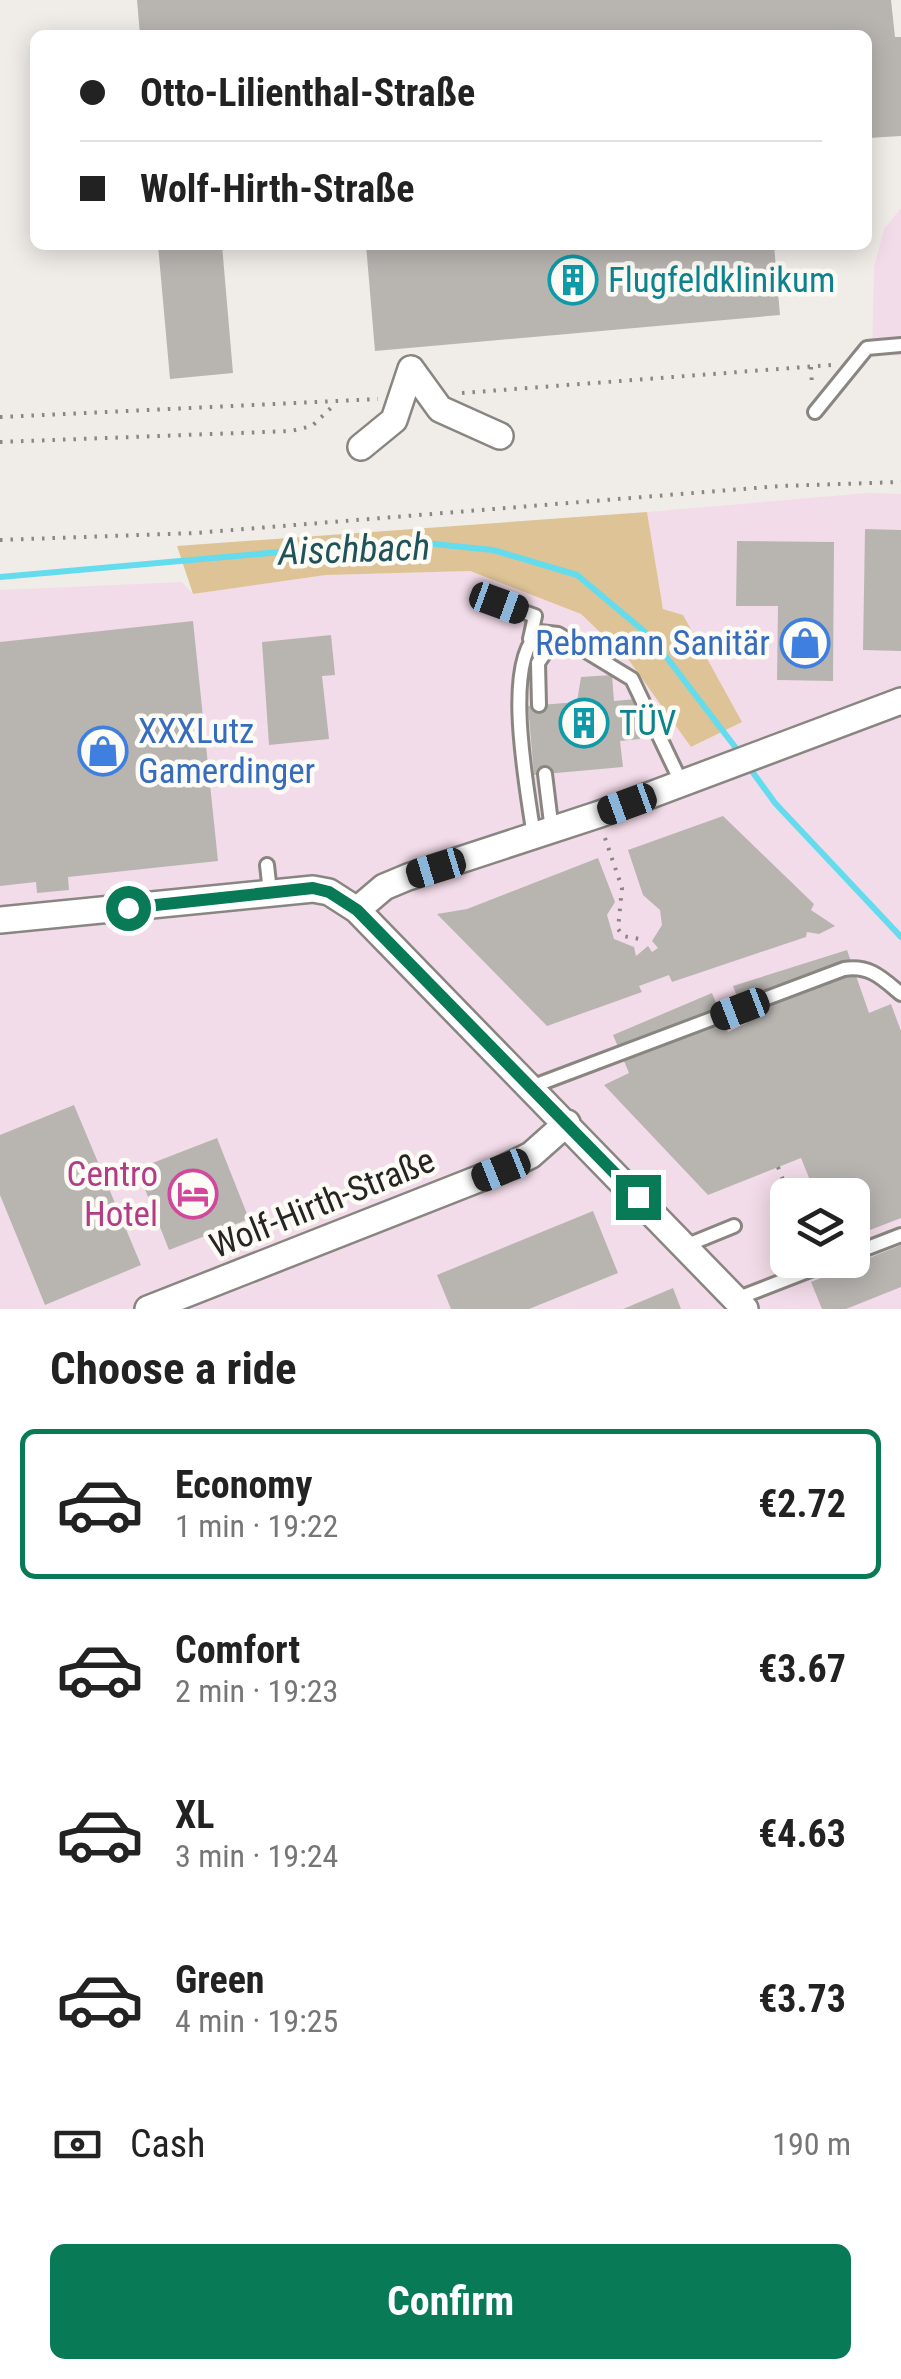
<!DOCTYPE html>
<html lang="en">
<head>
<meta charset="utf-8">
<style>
  body { margin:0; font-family:"Roboto Condensed",sans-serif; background:#f2f2f2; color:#222; height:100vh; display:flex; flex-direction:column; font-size:38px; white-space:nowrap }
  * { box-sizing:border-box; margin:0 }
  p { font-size:32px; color:#767676 }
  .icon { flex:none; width:55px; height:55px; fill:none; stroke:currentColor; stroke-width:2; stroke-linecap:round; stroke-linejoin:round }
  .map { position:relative; height:1309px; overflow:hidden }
  .drawer { display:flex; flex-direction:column; background:#fff; flex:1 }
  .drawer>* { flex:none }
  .top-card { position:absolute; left:30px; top:30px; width:842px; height:220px; border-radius:15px; box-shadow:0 5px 25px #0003; display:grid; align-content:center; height:220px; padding:0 50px; background:#fff }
  .fabs { position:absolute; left:770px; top:1178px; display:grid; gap:20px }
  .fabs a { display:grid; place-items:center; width:100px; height:100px; border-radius:15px; background:#fff; box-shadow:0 5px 25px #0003; font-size:50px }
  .end { position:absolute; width:45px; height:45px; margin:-22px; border:12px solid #097a56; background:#fff; box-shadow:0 0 0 5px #fff }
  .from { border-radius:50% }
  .car { position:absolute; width:30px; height:60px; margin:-30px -15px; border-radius:12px; box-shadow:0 0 8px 2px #0007; background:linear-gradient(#222 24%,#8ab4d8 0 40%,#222 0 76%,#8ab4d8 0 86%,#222 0) }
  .top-card b { display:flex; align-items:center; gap:35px; height:95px; font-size:38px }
  .top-card b+b { border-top:2px solid #e0e0e0 }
  .top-card i { width:25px; height:25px; background:#222 }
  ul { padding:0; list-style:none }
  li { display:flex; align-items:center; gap:30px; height:150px; margin:0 20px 15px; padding:0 30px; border:5px solid transparent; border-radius:15px }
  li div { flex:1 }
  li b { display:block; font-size:38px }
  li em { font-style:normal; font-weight:700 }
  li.selected { border-color:#097a56 }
  li>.icon { width:90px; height:90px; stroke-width:1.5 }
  h2 { padding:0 50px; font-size:45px; line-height:120px }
  .pay { display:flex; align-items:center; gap:25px; height:110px; padding:0 50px; font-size:38px }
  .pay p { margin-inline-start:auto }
  .primary-button { display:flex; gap:20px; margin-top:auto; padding:20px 50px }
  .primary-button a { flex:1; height:115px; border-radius:15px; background:#097a56; color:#fff; font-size:40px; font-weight:700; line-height:115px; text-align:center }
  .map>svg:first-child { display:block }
  .commercial { fill:#f3dce9; fill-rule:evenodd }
  .green { fill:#dec396 }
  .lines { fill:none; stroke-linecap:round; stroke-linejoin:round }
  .stream { stroke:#64dced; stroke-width:6 }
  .building { fill:#b8b5b1 }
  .service-casing { stroke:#898682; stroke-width:18 }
  .minor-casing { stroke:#898682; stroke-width:30 }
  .path { stroke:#898784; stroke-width:4; stroke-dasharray:2.5 8; stroke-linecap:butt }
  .service { stroke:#fff; stroke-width:12 }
  .minor { stroke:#fff; stroke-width:25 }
  .route { stroke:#097a56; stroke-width:12 }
  .labels { text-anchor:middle; stroke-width:9; stroke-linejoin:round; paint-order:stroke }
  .culture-label { font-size:35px; fill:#0d838f; stroke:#fdfbf6; text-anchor:start }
  .shop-label { font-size:35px; fill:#366cbe; stroke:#fdfbf6; text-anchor:end }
  .hotel-label { font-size:35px; fill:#b23c85; stroke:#fdfbf6; text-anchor:end }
  .street-label { font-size:35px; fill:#272524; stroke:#fdfbf6 }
  .water-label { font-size:38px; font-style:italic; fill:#1f535a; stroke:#fdfbf6 }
</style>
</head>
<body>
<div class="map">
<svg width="901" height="1309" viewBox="0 0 901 1309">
  <rect width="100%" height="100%" fill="#f0ede9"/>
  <path class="commercial" d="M901 208V356L872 354 874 267 884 229Z
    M867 493 901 494V1309H0V590L182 582 193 594 326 575 469 571 581 614 628 659 692 747 741 721 663 610 647 512ZM788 1195H852V1260H788Z"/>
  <path class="green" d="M647 512 663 609 683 615 742 722 691 747 628 659 581 614 470 571 326 575 193 594 177 546Z"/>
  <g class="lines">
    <path class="stream" d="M0 577 404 541 493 550 577 575 651 637 739 752
      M749 767 775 803 901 937"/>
  </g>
  <path class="building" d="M137 0H891L895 37H901V136L868 138V35H140Z
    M158 245H222L233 373 170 379Z
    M366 245H774L780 315 375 351Z
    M865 529 901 530V651L863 650Z
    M737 541 834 542 833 681 777 680 778 606H736Z
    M478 588 502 597 497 610 473 600Z
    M193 621 218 861 68 877 69 890 37 893 36 882 0 886V642Z
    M331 635 335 675 322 676 329 739 269 745 262 642Z
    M612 675 614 701 636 699 640 739 620 741 623 767 534 775 528 706 577 702 581 677Z
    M723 816 814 904 811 910 835 926 819 934 807 932 806 937 672 982 669 975 639 986 642 992 547 1026 437 914 467 909 598 858 615 902 607 915 614 939 634 947 636 956 648 946 652 952 658 948 652 941 662 925 660 910 643 895 628 850Z
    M847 950 869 1013 891 1004 901 1031V1218L852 1237V1195H816L801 1158 708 1195 604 1085 629 1073 613 1035 712 993 728 1032 747 1023 733 986Z
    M74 1105 141 1265 45 1305 0 1195V1135Z
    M217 1138 249 1219 169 1250 137 1169Z
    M593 1211 618 1273 529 1309H451L437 1275Z
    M901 1245V1287L846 1309H822L811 1282Z
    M673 1288 681 1309H623Z"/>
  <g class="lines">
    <g class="service-casing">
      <path id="service" d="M815 412 867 348 901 345
        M499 603 535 616 530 639
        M539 705 538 663 558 634
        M545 774 552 831
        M534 837C528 792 501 660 540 632L558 634 632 679 682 784
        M267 865 270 892
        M531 1087 844 969C870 965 882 978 901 994
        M685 1246 734 1226
        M852 1254 901 1235
        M736 1299 836 1260"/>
    </g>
    <g class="minor-casing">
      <path id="minor" d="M411 369 440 409 500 436
        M361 447 394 420 411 369
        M357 910 745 1309
        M0 920 313 889 329 892 357 910 384 887 408 877 600 814 901 701
        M148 1309 501 1170 531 1155 567 1123"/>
    </g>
    <path class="path" d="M811 367 812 387
      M462 393 831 365
      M0 417 378 399
      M0 442 291 431 312 426 335 404
      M0 540 195 533 780 486 901 482
      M605 838 622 888 618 929 623 936 640 939
      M778 1167 789 1195
      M812 1195 815 1194"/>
    <use href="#service" class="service"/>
    <use href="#minor" class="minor"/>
  </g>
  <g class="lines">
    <path class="route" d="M128 908 313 888 329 892 357 910 638 1197"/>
  </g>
  <defs>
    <g id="building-ring" transform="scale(2.5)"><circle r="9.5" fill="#fdfbf6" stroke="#0f9aa8" stroke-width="1.5"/><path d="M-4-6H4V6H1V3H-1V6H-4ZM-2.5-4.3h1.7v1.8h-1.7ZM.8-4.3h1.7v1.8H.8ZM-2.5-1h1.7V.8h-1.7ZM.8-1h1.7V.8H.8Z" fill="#0f9aa8"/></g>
    <g id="shop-ring" transform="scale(2.5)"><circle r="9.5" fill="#fdfbf6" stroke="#3f7fe0" stroke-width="1.5"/><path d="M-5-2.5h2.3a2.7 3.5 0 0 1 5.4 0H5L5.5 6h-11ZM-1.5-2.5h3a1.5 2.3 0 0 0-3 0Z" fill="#3f7fe0"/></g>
    <g id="hotel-ring" transform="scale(2.5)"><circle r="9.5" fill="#fdfbf6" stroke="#d1479c" stroke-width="1.5"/><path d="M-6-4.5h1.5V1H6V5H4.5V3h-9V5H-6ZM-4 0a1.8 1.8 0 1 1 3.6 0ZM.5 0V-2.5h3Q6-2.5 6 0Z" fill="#d1479c"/></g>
  </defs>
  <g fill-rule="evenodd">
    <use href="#building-ring" x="573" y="280"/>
    <use href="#shop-ring" x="805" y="643"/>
    <use href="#building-ring" x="584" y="723"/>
    <use href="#shop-ring" x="103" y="751"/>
    <use href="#hotel-ring" x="193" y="1194"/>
  </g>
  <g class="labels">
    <g class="culture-label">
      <text x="608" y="292">Flugfeldklinikum</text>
      <text x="619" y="735">TÜV</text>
    </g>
    <g class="shop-label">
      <text x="770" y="655">Rebmann Sanitär</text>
      <text x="138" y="743" text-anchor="start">XXXLutz<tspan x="138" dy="40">Gamerdinger</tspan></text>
    </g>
    <g class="hotel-label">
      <text x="158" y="1186">Centro<tspan x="158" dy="40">Hotel</tspan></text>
    </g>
    <g class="street-label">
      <text transform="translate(322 1203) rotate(-22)" y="12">Wolf-Hirth-Straße</text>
    </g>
    <g class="water-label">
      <text transform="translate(354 549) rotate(-2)" y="13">Aischbach</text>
    </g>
  </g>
</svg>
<div class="fabs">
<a><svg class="icon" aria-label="layers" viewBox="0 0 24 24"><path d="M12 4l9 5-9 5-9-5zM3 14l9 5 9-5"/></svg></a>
</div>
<i class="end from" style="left:128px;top:908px"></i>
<i class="end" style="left:638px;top:1197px"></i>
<i class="car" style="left:499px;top:603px;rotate:110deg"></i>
<i class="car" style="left:627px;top:804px;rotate:250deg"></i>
<i class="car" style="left:436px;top:868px;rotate:253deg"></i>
<i class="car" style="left:740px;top:1009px;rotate:249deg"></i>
<i class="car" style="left:501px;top:1170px;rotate:248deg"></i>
<div class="top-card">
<b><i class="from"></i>Otto-Lilienthal-Straße</b>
<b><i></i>Wolf-Hirth-Straße</b>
</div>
</div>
<section class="drawer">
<h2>Choose a ride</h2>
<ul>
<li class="selected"><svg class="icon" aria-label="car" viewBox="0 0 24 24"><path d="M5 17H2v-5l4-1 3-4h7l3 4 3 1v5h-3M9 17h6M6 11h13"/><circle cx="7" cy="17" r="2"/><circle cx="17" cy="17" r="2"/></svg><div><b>Economy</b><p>1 min · 19:22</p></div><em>€2.72</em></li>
<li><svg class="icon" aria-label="car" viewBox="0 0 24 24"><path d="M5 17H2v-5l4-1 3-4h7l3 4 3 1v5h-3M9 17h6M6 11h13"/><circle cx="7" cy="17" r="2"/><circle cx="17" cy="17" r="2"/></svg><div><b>Comfort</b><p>2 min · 19:23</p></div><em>€3.67</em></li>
<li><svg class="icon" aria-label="car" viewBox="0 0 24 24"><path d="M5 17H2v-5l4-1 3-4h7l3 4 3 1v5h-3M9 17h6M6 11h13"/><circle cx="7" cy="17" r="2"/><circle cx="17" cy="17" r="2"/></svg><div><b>XL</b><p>3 min · 19:24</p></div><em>€4.63</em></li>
<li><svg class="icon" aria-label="car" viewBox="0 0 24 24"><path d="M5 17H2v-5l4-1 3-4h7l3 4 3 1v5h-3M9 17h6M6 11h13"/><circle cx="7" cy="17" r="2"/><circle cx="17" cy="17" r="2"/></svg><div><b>Green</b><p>4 min · 19:25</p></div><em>€3.73</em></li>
</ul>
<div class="pay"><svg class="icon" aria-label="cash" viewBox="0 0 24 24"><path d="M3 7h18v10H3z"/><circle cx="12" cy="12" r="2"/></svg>Cash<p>190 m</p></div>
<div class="primary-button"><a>Confirm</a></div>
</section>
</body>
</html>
